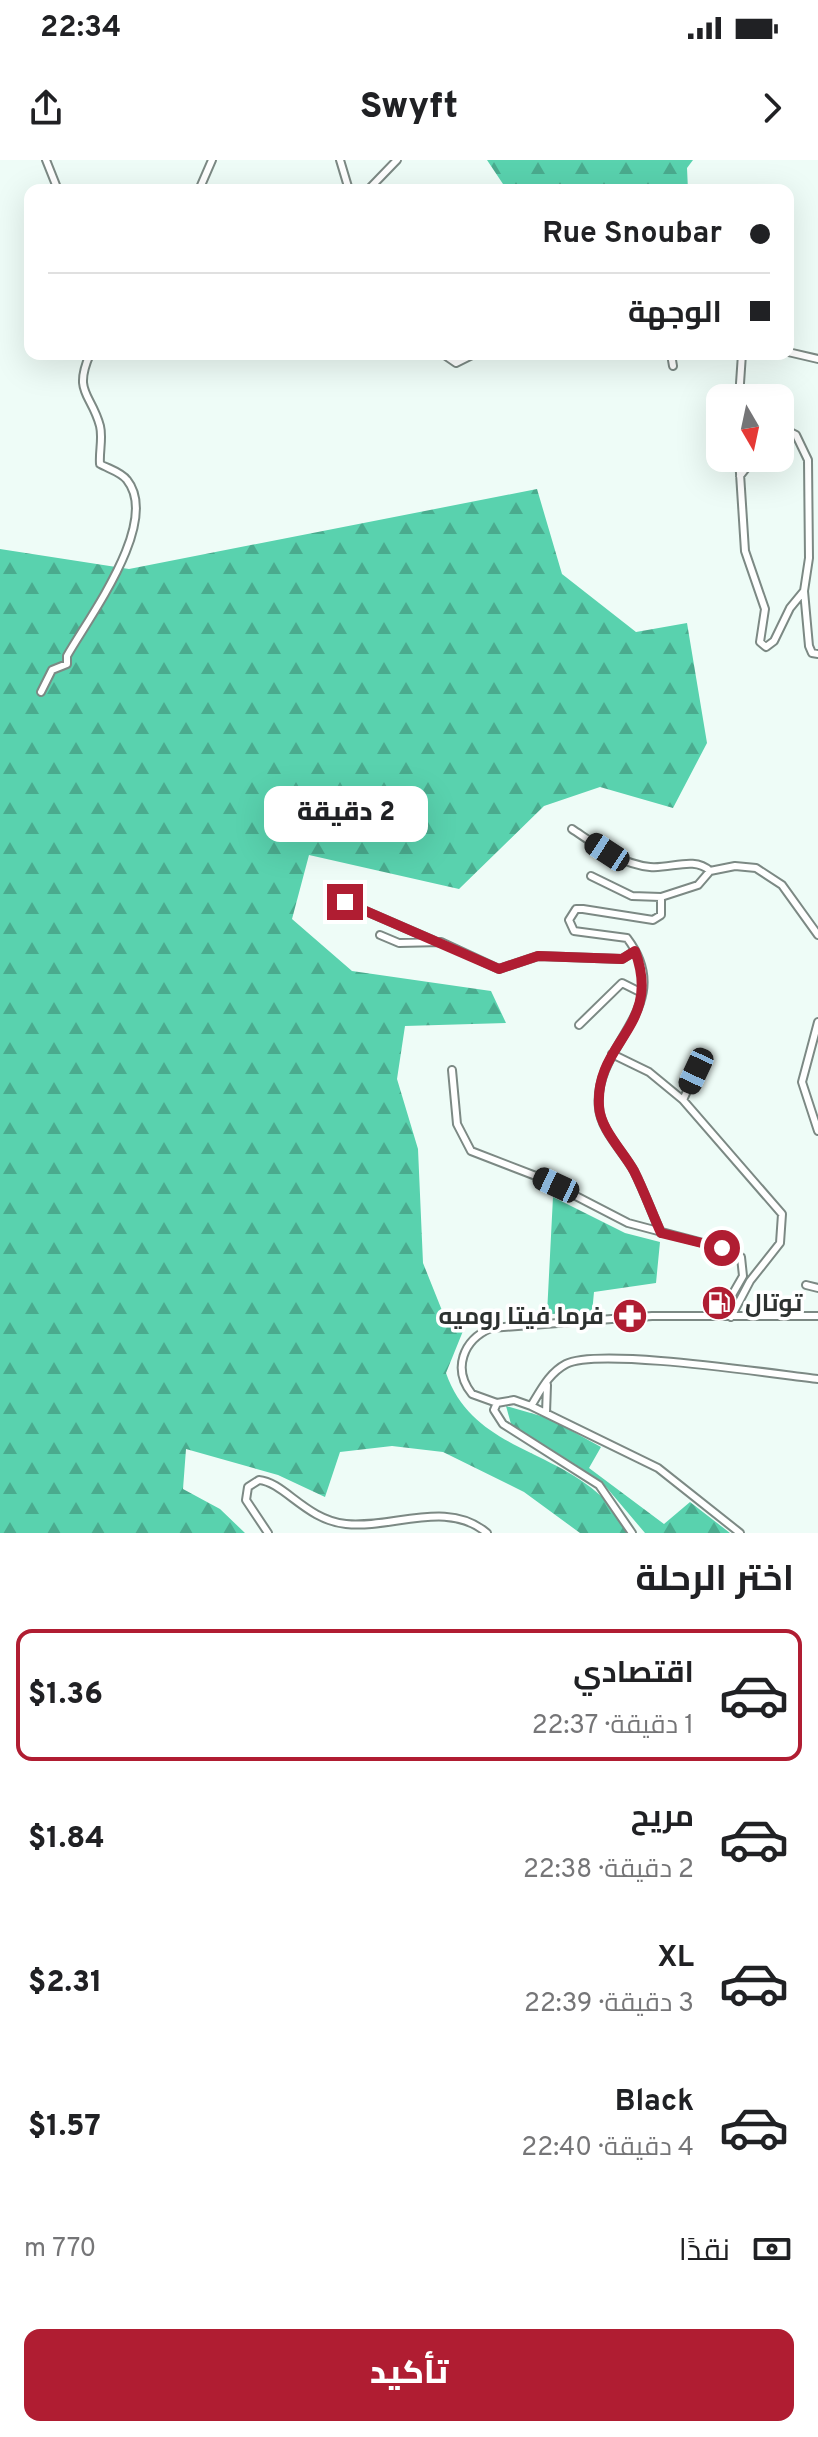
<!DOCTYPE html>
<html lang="ar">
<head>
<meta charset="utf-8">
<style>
  body { margin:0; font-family:Overpass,Cairo,sans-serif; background:#f2f2f2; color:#202124; direction:rtl; height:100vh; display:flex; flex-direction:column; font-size:30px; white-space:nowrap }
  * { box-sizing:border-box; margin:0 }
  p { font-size:26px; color:#757577 }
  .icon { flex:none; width:44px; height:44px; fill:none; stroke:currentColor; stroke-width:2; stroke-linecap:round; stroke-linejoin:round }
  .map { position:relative; height:1373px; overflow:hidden; direction:ltr }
  .sheet { display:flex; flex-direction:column; background:#fff; flex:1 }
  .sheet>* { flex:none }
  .top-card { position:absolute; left:24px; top:24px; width:770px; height:176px; border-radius:16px; box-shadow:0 8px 32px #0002; direction:rtl; display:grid; align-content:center; height:176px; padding:0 24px; background:#fff }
  .needle { width:52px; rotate:171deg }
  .controls { position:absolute; left:706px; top:224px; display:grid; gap:16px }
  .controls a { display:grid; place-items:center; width:88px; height:88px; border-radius:16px; background:#fff; box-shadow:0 8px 32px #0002; font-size:40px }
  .end { position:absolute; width:36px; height:36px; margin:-18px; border:10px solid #b01d32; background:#fff; box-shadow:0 0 0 4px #fff }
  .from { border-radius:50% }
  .bubble { position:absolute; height:56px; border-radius:16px; background:#fff; box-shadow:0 8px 32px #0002; font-size:26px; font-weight:800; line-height:56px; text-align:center; direction:rtl }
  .car { position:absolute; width:24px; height:48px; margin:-24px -12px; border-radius:10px; box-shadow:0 0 6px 2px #0007; background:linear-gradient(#222 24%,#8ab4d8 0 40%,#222 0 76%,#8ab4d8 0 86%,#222 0) }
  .top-card b { display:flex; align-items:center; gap:28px; height:76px; font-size:30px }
  .top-card b+b { border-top:2px solid #e0e0e0 }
  .top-card i { width:20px; height:20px; background:#202124 }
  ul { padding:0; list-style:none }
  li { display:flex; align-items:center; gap:24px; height:132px; margin:0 16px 12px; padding:0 8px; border:4px solid transparent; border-radius:16px }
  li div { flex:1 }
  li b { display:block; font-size:30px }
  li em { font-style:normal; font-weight:800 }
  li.selected { border-color:#b01d32 }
  li>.icon { width:72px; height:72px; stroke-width:1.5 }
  h2 { padding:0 24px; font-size:36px; line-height:96px }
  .pay { display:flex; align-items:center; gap:20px; height:88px; padding:0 24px; font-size:30px }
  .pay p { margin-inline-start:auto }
  .primary-button { display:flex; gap:16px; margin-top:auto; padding:16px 24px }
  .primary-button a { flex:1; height:92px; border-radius:16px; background:#b01d32; color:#fff; font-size:32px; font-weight:800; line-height:92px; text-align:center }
  .status { display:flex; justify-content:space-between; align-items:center; height:56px; padding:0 40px; background:#fff; direction:ltr }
  .status svg { height:22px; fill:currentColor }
  header { display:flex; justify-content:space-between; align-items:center; height:104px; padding:0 24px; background:#fff; font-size:36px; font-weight:800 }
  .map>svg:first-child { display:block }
  .forest { fill:url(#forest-firs) }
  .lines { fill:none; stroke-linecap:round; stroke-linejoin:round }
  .minor-casing { stroke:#7c8984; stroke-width:10 }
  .minor { stroke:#fff; stroke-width:6 }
  .route { stroke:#b01d32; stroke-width:10 }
  .labels { text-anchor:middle; stroke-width:7; stroke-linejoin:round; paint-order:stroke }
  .poi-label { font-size:24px; font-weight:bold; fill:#2d3230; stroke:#fff; text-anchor:start }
</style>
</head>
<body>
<div class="status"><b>22:34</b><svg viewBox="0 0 49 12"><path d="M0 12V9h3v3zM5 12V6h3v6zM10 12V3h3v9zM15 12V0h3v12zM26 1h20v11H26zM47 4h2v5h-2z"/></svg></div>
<header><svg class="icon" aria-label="forward" viewBox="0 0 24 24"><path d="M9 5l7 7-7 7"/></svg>Swyft<svg class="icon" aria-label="share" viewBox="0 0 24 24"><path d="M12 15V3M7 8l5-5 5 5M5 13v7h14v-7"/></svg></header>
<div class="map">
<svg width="818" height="1373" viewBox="0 0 818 1373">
  <defs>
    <pattern id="forest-firs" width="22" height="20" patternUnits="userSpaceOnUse" patternTransform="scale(2)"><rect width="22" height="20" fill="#59d2ae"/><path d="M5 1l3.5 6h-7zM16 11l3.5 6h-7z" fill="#4aab8e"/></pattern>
  </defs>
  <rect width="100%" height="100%" fill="#eefcf7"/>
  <path class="forest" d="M487 0H693L687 8 688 30H507Z
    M537 329 562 414 636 472 687 463 707 583 673 648 600 627 544 646 459 729 309 695 292 759 352 811 491 831 506 863 405 866 397 919 418 989 423 1103 445 1158 463 1171 446 1213C472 1288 551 1288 602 1337 613 1347 620 1361 627 1373H580L524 1332 443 1292 392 1286 340 1292 325 1337 278 1315 186 1289 183 1329 220 1349 245 1373H0V389L129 409Z
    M553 1037 625 1073 660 1082 656 1123 594 1132 592 1153 547 1154Z
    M506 1246 548 1258 601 1287 589 1308 664 1364 690 1342 730 1373H645L601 1321 511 1264Z"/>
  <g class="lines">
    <g class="minor-casing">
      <path id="minor" d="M46 0 58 30
        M340 0 349 30
        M199 30 212 0
        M368 30 397 0
        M788 192 818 199
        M443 194 456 203 474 194
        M671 194 673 206
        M739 238 742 194
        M739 298 745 391 765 449 760 482 766 487 774 481 790 448 804 431 809 398 808 300 796 275 780 267
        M740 316 754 298
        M804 431 809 486 812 493 818 494
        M41 532 52 510 67 504V496C89 457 161 362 127 320 121 312 109 309 100 304 99 291 103 278 100 266 91 233 73 233 90 194
        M572 669C596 685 620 704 650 707 671 709 694 696 710 711
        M591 716 632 736 661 737 698 725 710 711 735 706 756 708 782 725 818 775
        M345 742 435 781
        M380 775 399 783 441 782 499 809 538 796 622 799 635 791
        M818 862 802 922 818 971
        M579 865 622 823 642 833
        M612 894 649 912 683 940 782 1054 780 1083 750 1121 731 1157
        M452 910 457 964 471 991 541 1018 628 1063 722 1088 741 1097 743 1116 720 1156
        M683 940 696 911
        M661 1073C652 1053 644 1031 634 1011 623 991 601 971 599 948 592 884 679 847 627 778L574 771 569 760 576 749H583L653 760 661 755V737
        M806 1125 818 1128
        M497 1243 472 1234C452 1209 463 1180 491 1168L652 1156H818
        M531 1246C541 1230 549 1213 566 1204 598 1187 773 1214 818 1219
        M546 1253 547 1225
        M268 1373 246 1340 248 1327 259 1320C284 1322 306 1360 346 1364 393 1369 447 1339 487 1373
        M632 1373 599 1325 503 1264 494 1250 497 1243 514 1240 531 1246 658 1308 740 1373"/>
    </g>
    <use href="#minor" class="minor"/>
  </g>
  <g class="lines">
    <path class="route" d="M345 742 499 809 538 796 622 799 635 791C663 867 595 881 599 946 600 969 623 991 634 1011 644 1031 652 1053 661 1073L722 1088"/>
  </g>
  <defs>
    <g id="fuel-disc" transform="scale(1.8)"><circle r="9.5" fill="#b01d32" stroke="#fff"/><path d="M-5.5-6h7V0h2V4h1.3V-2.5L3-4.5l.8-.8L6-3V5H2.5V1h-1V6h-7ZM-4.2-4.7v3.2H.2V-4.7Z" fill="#fff"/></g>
    <g id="pharmacy-disc" transform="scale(1.8)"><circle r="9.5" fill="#b01d32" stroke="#fff"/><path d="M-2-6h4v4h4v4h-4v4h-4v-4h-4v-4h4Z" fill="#fff"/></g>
  </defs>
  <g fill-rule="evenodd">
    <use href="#fuel-disc" x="719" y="1143"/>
    <use href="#pharmacy-disc" x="630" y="1156"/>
  </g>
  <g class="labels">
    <g class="poi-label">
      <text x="745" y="1151">توتال</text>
      <text x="604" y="1164" text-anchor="end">فرما فيتا روميه</text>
    </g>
  </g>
</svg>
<div class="controls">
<a><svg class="needle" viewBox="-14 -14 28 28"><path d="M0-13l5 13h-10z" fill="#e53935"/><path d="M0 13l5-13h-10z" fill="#757577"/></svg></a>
</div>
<i class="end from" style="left:722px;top:1088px"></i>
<i class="end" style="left:345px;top:742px"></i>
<div class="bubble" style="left:264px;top:626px;width:164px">2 دقيقة</div>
<i class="car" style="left:607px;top:692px;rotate:303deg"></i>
<i class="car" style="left:696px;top:911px;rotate:205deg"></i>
<i class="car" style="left:556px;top:1025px;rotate:295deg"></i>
<div class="top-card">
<b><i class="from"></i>Rue Snoubar</b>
<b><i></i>الوجهة</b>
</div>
</div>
<section class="sheet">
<h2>اختر الرحلة</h2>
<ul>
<li class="selected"><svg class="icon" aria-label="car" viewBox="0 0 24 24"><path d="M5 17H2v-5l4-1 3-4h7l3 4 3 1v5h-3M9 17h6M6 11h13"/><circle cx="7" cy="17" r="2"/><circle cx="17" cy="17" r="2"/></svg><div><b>اقتصادي</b><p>1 دقيقة · 22:37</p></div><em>$1.36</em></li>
<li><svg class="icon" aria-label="car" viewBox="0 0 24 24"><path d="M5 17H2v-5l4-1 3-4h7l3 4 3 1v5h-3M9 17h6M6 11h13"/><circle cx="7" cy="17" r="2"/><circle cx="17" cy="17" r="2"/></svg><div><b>مريح</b><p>2 دقيقة · 22:38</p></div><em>$1.84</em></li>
<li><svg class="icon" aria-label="car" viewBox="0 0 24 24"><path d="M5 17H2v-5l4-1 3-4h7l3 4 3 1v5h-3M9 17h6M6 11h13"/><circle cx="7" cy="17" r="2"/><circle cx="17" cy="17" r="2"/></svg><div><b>XL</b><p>3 دقيقة · 22:39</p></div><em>$2.31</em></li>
<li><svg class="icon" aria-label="car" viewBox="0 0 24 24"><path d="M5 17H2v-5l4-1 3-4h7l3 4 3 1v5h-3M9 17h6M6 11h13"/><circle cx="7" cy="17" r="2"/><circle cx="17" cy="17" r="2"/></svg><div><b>Black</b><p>4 دقيقة · 22:40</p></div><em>$1.57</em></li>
</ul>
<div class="pay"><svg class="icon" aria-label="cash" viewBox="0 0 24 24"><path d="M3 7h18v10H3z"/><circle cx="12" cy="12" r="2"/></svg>نقدًا<p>770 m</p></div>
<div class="primary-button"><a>تأكيد</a></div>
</section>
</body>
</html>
